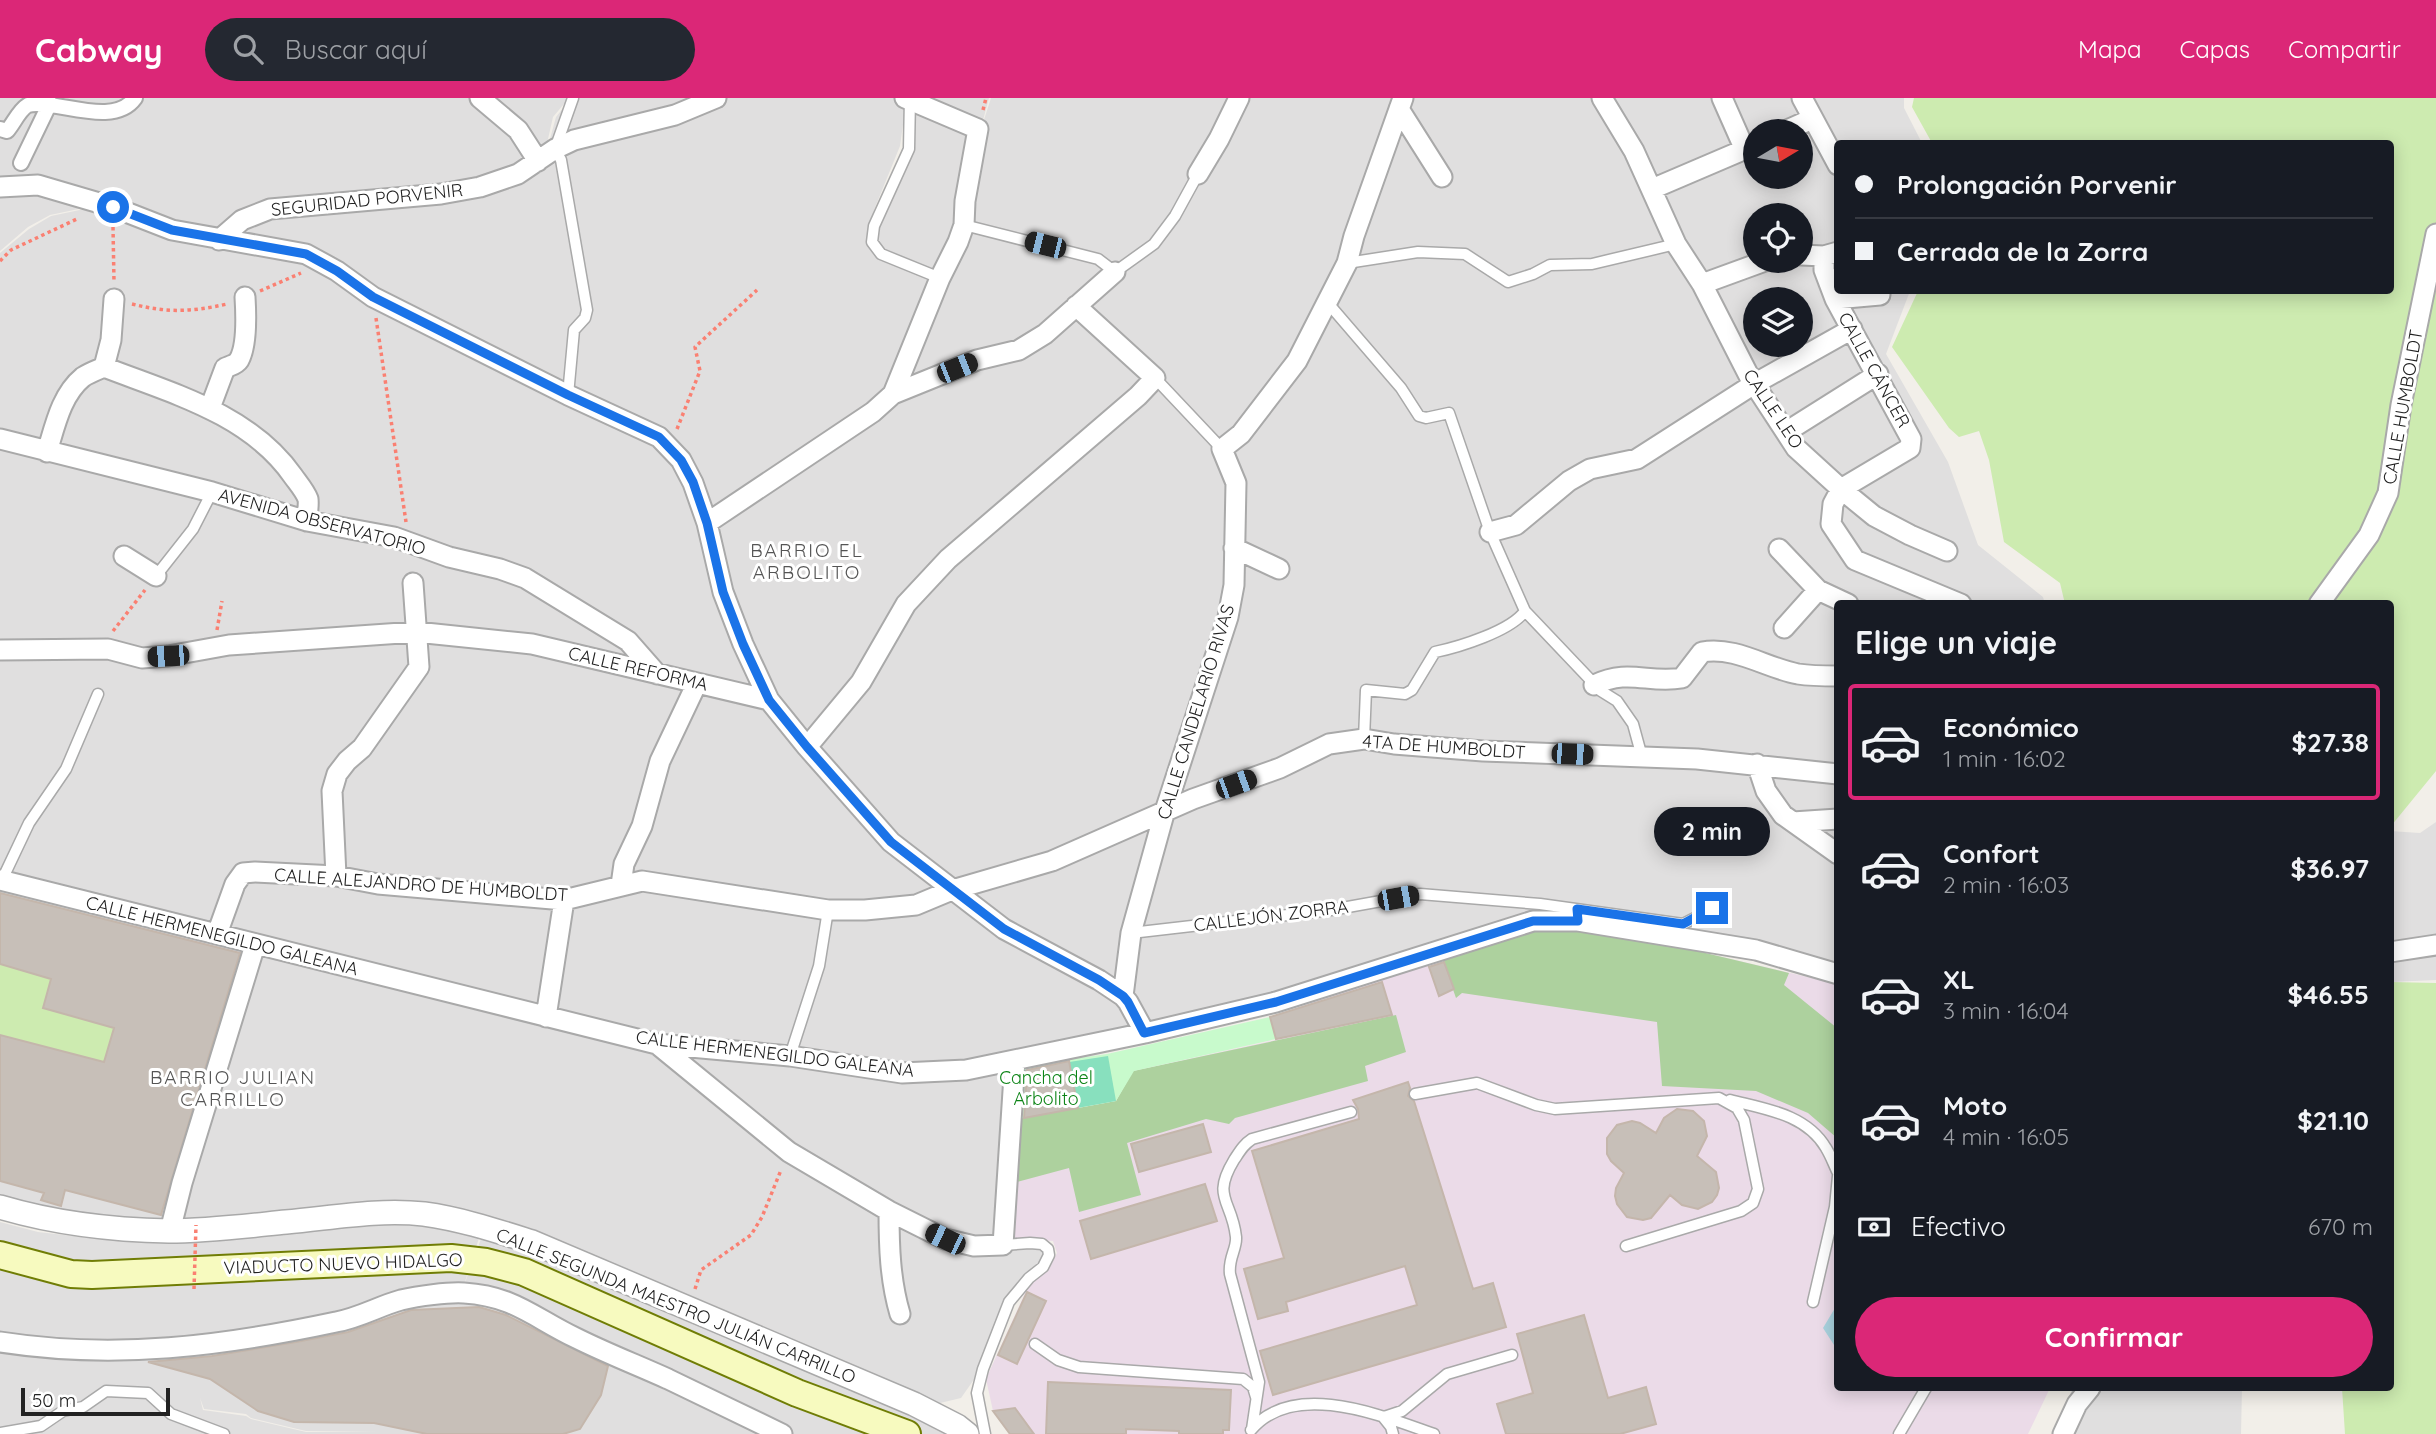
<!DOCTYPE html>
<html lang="es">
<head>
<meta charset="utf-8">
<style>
  body { margin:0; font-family:Quicksand,sans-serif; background:#242831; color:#f1f3f6; height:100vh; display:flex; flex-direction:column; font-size:26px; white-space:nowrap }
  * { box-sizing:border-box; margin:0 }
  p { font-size:23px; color:#9ea1a6 }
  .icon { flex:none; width:38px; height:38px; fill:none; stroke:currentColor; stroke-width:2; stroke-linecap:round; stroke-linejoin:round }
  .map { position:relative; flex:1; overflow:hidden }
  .panel { position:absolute; left:1834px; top:502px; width:560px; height:791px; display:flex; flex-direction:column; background:#171b24; border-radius:7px; box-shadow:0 4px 18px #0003 }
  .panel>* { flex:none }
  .banner { position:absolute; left:1834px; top:42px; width:560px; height:154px; border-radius:7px; box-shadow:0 4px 18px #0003; display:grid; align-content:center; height:154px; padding:0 21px; background:#171b24 }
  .needle { width:46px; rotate:80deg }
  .controls { position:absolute; left:1743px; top:21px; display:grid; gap:14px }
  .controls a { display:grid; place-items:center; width:70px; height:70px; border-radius:50%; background:#171b24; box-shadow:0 4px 18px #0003; font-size:35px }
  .scale { position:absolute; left:21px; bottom:18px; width:149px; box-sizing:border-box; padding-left:7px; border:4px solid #222; border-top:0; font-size:19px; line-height:24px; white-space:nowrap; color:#222; -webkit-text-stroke:5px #fff; paint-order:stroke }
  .end { position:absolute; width:32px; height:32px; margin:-16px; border:9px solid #1a73e8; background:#fff; box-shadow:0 0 0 4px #fff }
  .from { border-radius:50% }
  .bubble { position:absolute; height:49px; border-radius:24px; background:#171b24; box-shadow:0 4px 18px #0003; font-size:23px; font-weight:700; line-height:49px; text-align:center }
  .car { position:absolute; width:21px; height:42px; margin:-21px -10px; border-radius:9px; box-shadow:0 0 5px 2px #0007; background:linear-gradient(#222 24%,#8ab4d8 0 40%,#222 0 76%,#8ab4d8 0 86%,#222 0) }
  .banner b { display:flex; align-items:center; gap:24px; height:66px; font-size:26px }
  .banner b+b { border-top:2px solid #363941 }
  .banner i { width:18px; height:18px; background:#f1f3f6 }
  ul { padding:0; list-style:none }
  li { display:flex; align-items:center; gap:21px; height:116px; margin:0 14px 10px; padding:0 7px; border:4px solid transparent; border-radius:7px }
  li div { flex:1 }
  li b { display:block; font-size:26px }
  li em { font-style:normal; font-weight:700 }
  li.active { border-color:#db2777 }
  li>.icon { width:63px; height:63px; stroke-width:1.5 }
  h2 { padding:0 21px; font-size:32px; line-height:84px }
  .pay { display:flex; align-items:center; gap:18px; height:77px; padding:0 21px; font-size:26px }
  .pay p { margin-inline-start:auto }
  .action { display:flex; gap:14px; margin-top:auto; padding:14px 21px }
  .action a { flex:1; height:80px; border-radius:42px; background:#db2777; color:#fff; font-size:28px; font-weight:700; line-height:80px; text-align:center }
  header { display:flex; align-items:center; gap:42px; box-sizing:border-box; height:98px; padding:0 35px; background:#db2777; color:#fff }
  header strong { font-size:33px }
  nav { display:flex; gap:38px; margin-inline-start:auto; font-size:24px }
  .search { width:490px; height:63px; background:#242831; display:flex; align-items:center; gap:18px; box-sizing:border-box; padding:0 24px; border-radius:38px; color:#9ea1a6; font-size:26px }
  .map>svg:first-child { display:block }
  .residential { fill:#e0dfdf; fill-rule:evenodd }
  .industrial { fill:#ebdbe8 }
  .grass { fill:#cdebb0 }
  .forest { fill:#add19e }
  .park { fill:#c8facc }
  .pitch { fill:#88e0be }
  .water { fill:#aad3df }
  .building { fill:#c7bfb8; stroke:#c4b6ab; stroke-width:2 }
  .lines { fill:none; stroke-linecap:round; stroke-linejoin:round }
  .service-casing { stroke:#a9a9a9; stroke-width:13 }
  .pedestrian-casing { stroke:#a9a9a9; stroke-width:18 }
  .minor-casing { stroke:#a9a9a9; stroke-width:23 }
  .tertiary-casing { stroke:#a9a9a9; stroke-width:26 }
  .secondary-casing { stroke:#707d05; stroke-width:30 }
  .path { stroke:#fa8072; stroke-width:3.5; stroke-dasharray:3.5 3.5; stroke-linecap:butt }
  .service { stroke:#fff; stroke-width:10 }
  .pedestrian { stroke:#fff; stroke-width:14 }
  .minor { stroke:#fff; stroke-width:19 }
  .tertiary { stroke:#fff; stroke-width:23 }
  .secondary { stroke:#f7fabf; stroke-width:26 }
  .path-bridge { stroke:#fa8072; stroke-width:3.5; stroke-dasharray:3.5 3.5; stroke-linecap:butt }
  .route { stroke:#1a73e8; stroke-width:9 }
  .labels { text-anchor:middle; stroke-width:6; stroke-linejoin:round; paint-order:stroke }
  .street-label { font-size:18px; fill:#222; stroke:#fff }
  .park-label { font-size:18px; fill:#0c8416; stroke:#fff }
  .neighbourhood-label { font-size:19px; letter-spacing:2px; fill:#555; stroke:#fff }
</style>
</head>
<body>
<header>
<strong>Cabway</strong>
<div class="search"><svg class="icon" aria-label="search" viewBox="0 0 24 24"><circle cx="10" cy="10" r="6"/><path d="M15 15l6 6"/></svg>Buscar aquí</div>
<nav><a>Mapa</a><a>Capas</a><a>Compartir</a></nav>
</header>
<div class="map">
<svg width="2436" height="1336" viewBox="0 0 2436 1336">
  <rect width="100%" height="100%" fill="#f2efe9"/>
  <path class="residential" d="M0 0H569L553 19 548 41 551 50 493 88 283 113 217 140 93 108 50 117 28 129 0 153Z
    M571 0H694L655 20 553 48 550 41 556 19Z
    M703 0H900L906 5 900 48 874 112 868 144 876 156 942 180 966 130 968 105 981 31 991 0H1593L1649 93 1745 289 1681 331 1636 351 1682 333 1750 291 1679 141 1600 0H1904V10L1922 45 1838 46V192L1910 193 1886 256 1948 364 1978 447 2043 499 2045 506H1838L1837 752 1770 705 1752 668 1643 657 1623 615 1527 517 1488 431 1506 427 1588 370 1618 358 1587 368 1543 396 1505 424 1486 431 1526 518 1621 616 1632 636 1642 661 1752 671 1756 684 1769 706 1795 729 1837 756V878L1555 822 1306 893 1013 959 998 1146 973 1141 894 1109 792 1050 653 939 466 895 0 780V155L29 131 51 118 94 109 175 139 215 143 245 127 284 115 444 101 495 90 575 44 655 24ZM1755 33H1801V79H1755ZM1755 117H1801V163H1755ZM1755 201H1801V247H1755Z
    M902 0H989L941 178 877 153 870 142 877 112 903 49 907 5Z
    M2436 724V882L2391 884 2390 733 2420 735Z
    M0 785 652 941 790 1052 892 1111 973 1142 1044 1145 1046 1159 1007 1204 982 1270 961 1300 940 1305 711 1206 541 1136 481 1116 416 1104 178 1130 0 1107Z
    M352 1110 480 1137 463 1190 482 1138H539L947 1336H0V1124L38 1134 117 1143ZM200 1300 204 1311 246 1316 251 1320 306 1333H377L306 1334 251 1321 246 1318 203 1312Z
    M2072 1290H2242L2241 1336H2060Z"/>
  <path class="industrial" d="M1697 853 1837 886 1838 1290H2050L2028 1336H1010L993 1313 986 1281 1029 1186 1048 1173 1057 1155 1053 1143 1009 1140 1018 1021 1116 1003 1133 973 1276 942 1270 919 1442 860Z"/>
  <path class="grass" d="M1914 0H2436V673L2391 728 2390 506H2065L2060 485 2004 444 1989 362 1979 333 1959 339 1949 330 1892 249 1918 193 2390 192V46L1932 45 1912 9Z
    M0 866 51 881 44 910 114 930 104 964 0 937Z
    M2391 884 2436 885V1336H2345L2342 1290H2390Z"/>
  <path class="forest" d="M1538 831 1606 836 1697 853 1789 875 1784 887 1837 930V1040L1808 1015 1756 993 1662 988 1657 924 1462 895 1456 900 1442 860Z
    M1396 917 1406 954 1365 968 1368 983 1235 1020 1229 1026 1206 1021 1127 1045 1141 1097 1079 1114 1069 1070 1013 1085 1018 1021 1116 1003 1133 973Z"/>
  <path class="park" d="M1270 919 1276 941 1134 973 1116 1003 1018 1021 1022 968 1107 956Z"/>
  <path class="pitch" d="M1108 958 1116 1003 1044 1016 1037 969Z"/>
  <path class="water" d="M1837 1181 1838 1248H1837L1834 1247 1823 1230 1835 1210Z"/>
  <path class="building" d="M0 795 240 855 161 1117 65 1092 61 1108 41 1102 44 1095 0 1083V937L104 964 114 930 43 910 51 881 0 866Z
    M1444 864 1454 891 1439 898 1429 869Z
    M1382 884 1392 917 1276 941 1270 919Z
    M1069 963 1078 1010 1024 1020 1027 972Z
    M1408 984 1410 990 1408 998 1414 1003 1473 1191 1493 1185 1506 1229 1273 1297 1260 1253 1417 1207 1405 1168 1286 1204 1288 1213 1258 1221 1244 1171 1284 1160 1252 1053 1359 1021 1358 1011 1353 1002Z
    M1677 1011 1693 1013 1704 1023 1707 1038 1697 1058 1716 1074 1719 1090 1717 1097 1712 1104 1698 1111 1682 1107 1670 1097 1651 1120 1643 1122 1627 1119 1617 1106 1615 1098 1616 1090 1624 1075 1611 1063 1607 1056V1040L1617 1027 1632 1023 1640 1025 1656 1035 1664 1020Z
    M1203 1026 1211 1054 1139 1074 1131 1046Z
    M1205 1086 1217 1123 1091 1161 1080 1123Z
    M1027 1194 1046 1203 1017 1266 998 1257Z
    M479 1209 506 1217 608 1268 601 1297 580 1331 563 1336H427L374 1325 294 1324 258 1313 210 1281 148 1264 212 1258 296 1244 348 1234 411 1212Z
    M1584 1217 1608 1300 1646 1289 1656 1326 1620 1336H1506L1497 1306 1533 1295 1517 1236Z
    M1048 1284 1231 1292 1229 1332H1223V1336H1179V1333L1126 1331V1336H1046Z
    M1015 1310 1034 1336H1010L993 1313Z"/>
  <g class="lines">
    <g class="service-casing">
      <path id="service" d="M910 0 909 51 874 128 872 144 881 156 940 180
        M964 127 1098 161 1115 174 1154 146 1175 118 1198 76
        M1347 165 1418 154 1465 156 1508 184 1533 176 1550 167 1592 166 1676 146
        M1327 204 1401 290 1419 318 1426 320 1449 315 1490 434 1525 513 1601 593 1617 603 1633 626 1642 659
        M1155 280 1222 351
        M568 297 574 232 585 220 587 212 561 62 555 51 573 0
        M156 478 193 431 212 394
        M1364 641 1366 592 1405 596 1412 592 1435 554C1459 549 1511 533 1525 513
        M2 782 29 725 66 671 98 596
        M1131 835 1331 812 1420 796 1540 806 1683 826 1712 811
        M790 958 819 868 828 812
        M1415 996 1477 985 1536 1007 1555 1011 1719 1000 1737 1010 1744 1022 1758 1091 1753 1105 1741 1113 1626 1148
        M1730 1002C1765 1011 1806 1016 1826 1050 1831 1058 1834 1067 1838 1075
        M1813 1204 1835 1109 1838 1078
        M1035 1246 1058 1262 1079 1269 1243 1281 1253 1289 1256 1299
        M1383 1319 1391 1329 1393 1336
        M1384 1319 1402 1313 1447 1276 1512 1257
        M1252 1331 1259 1284 1230 1176C1228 1160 1237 1151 1236 1139 1232 1102 1211 1100 1234 1062 1240 1053 1243 1047 1252 1041L1351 1014
        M1251 1332C1294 1281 1382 1318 1434 1336
        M0 1335 41 1328 63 1313 83 1309 106 1293 148 1295 171 1316 224 1336
        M985 1336 977 1295 983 1271 1009 1204 1029 1180 1043 1169 1049 1157 1048 1151 1042 1146 1030 1145 1003 1147
        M1899 1336 1926 1290"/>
    </g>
    <g class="pedestrian-casing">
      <path id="pedestrian" d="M0 31 7 33C14 25 19 12 28 7 54 0 113 31 135 0
        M21 65 50 5"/>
    </g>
    <g class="minor-casing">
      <path id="minor" d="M480 0 518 32 538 63
        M1602 0 1634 53 1676 146 1702 186 1749 278 1796 350 1841 391 1874 418 1910 437 1947 453
        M1722 0 1745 52
        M1802 0 1838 67
        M1399 11 1442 79
        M1785 33 1812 21
        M1198 76 1219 41 1239 0
        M0 89 38 87 113 109 172 132 306 156 337 173 373 199 568 297 659 339 681 362 693 385 707 425 723 494 743 546 769 602 807 649 891 744 1004 831 1099 882 1123 898 1128 904 1145 935
        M1652 91 1755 47
        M219 142 242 122 270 111 441 96 480 89 518 76 555 51 574 42 675 17 716 0
        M1801 157 1824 158 1838 154
        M1824 158V172L1835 201 1911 341 1910 350 1841 391 1833 406 1831 426 1855 462 1961 506
        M1702 186 1765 163
        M1835 201 1880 197
        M104 269C171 295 250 316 293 378 298 385 305 393 308 401 309 407 307 416 307 423
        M893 296 940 180 958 144 964 127 965 103 978 31 905 0
        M210 310 225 270C229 268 236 267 239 262 247 248 246 215 245 199
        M1786 334 1878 276
        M0 341 212 394 307 423 394 439 449 459 500 471 525 480 628 543 657 576
        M47 354C55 328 61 297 83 279 89 275 97 272 104 269L111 242 114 201
        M707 425 873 314 893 296 977 262 1019 252 1045 236 1115 174
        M1490 434 1516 427 1569 383 1590 371 1637 361 1754 286 1852 231
        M1234 450 1279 471
        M1779 451 1818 492 1848 506
        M124 458 156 478
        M2319 506 2369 437 2388 395 2401 307 2436 136
        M1784 530 1818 492
        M0 552 108 551 142 560 168 558 229 547 416 534 532 546 769 602
        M1594 587C1629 570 1648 586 1682 580L1702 554C1736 548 1766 570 1798 576 1811 578 1825 578 1838 578
        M807 649 861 584 906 506 948 461 1138 298 1155 280 1076 208
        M1757 666 1766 693 1783 717 1838 756
        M1793 724 1838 721
        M336 778 332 693 337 676 347 663 362 650 419 569 413 485
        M0 782 657 946 790 958 902 975 966 972 1145 935 1276 904 1533 823H1578L1756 852 1838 876
        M621 787 624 766 642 728 660 663 697 585
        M217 836 235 786 243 775 255 774 336 778 378 786 564 802 642 783 828 812H865L916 807 952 792 1052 763 1193 701 1280 670 1329 646 1364 641 1394 646 1483 653 1697 661 1838 676
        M2390 854 2436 847
        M1123 898 1131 835 1164 716 1228 519 1234 487 1236 385 1222 351 1241 336 1297 263 1347 165 1354 138 1403 0
        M546 919 564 802
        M657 946 789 1054 889 1113 945 1141 974 1148 1003 1147 1015 962
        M889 1113C889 1148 890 1182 900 1216
        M170 1133 182 1085 255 847
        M0 1244C116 1262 223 1248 336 1224 359 1220 379 1208 401 1202 418 1198 448 1194 464 1195 514 1198 534 1220 576 1240 606 1255 637 1267 668 1281 706 1299 744 1318 782 1336
        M2063 1336 2077 1306 2090 1290"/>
    </g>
    <g class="tertiary-casing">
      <path id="tertiary" d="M0 1109C54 1125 112 1132 169 1133 207 1133 247 1128 286 1124 332 1120 377 1111 424 1116 461 1121 497 1133 532 1144L914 1306 957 1328 967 1336"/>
    </g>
    <g class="secondary-casing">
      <path id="secondary" d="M0 1157 71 1176 92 1177 451 1160 486 1164 524 1174 797 1295 907 1336"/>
    </g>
    <path class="path" d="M983 12 986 0
      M113 129 114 184
      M0 163 11 152 79 120
      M260 193 301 175
      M132 206C168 215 191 214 227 206
      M376 220 406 424
      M677 331 700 273 695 249 757 192
      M217 532 222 503
      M113 533 145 492
      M695 1191 701 1172 751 1137 762 1119 781 1072"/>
    <use href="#service" class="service"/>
    <use href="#pedestrian" class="pedestrian"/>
    <use href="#minor" class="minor"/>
    <use href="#tertiary" class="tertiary"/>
    <use href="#secondary" class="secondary"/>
    <path class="path-bridge" d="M194 1191 196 1127"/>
  </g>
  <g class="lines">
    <path class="route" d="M113 109 172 132 306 156 337 173 373 199 568 297 659 339 681 362 693 384 707 425 723 494 743 546 769 602 807 649 891 744 1004 831 1099 882 1123 898 1128 904 1144 935 1276 904 1533 823H1578L1577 811 1683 826 1712 810"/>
  </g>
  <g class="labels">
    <g class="street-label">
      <text transform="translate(367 102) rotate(-6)" y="6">SEGURIDAD PORVENIR</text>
      <text transform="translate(1874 272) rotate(61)" y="6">CALLE CÁNCER</text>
      <text transform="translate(2403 309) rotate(-80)" y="6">CALLE HUMBOLDT</text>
      <text transform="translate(1773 311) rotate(56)" y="6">CALLE LEO</text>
      <text transform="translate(322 424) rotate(15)" y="6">AVENIDA OBSERVATORIO</text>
      <text transform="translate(638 571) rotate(13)" y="6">CALLE REFORMA</text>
      <text transform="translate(1196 614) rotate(-73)" y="6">CALLE CANDELARIO RIVAS</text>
      <text transform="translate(1444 649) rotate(4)" y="6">4TA DE HUMBOLDT</text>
      <text transform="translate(421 787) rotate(4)" y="6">CALLE ALEJANDRO DE HUMBOLDT</text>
      <text transform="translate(1271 818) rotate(-7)" y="6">CALLEJÓN ZORRA</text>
      <text transform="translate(222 838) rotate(14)" y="6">CALLE HERMENEGILDO GALEANA</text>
      <text transform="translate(775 956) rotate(7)" y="6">CALLE HERMENEGILDO GALEANA</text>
      <text transform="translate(343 1166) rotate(-2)" y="6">VIADUCTO NUEVO HIDALGO</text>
      <text transform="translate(676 1208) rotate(22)" y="6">CALLE SEGUNDA MAESTRO JULIÁN CARRILLO</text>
    </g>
    <g class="park-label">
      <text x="1046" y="986">Cancha del<tspan x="1046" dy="21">Arbolito</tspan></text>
    </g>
    <g class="neighbourhood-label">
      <text x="807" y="459">BARRIO EL<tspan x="807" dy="22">ARBOLITO</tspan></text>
      <text x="233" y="986">BARRIO JULIAN<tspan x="233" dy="22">CARRILLO</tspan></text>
    </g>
  </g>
</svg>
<div class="controls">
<a><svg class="needle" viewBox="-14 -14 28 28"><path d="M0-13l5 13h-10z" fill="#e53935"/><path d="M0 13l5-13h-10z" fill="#9ea1a6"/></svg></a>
<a><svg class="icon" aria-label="locate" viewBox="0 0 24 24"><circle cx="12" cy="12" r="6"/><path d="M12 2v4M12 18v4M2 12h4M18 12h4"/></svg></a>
<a><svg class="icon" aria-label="layers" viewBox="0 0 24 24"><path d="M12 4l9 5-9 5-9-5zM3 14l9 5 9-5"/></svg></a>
</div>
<div class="scale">50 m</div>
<i class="end from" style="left:113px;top:109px"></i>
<i class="end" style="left:1712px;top:810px"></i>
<div class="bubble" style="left:1654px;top:709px;width:116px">2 min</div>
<i class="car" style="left:1045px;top:147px;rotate:284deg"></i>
<i class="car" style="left:957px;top:270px;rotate:68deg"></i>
<i class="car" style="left:168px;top:558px;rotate:267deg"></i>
<i class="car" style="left:1572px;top:656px;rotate:92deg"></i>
<i class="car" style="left:1236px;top:686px;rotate:70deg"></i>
<i class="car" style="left:1398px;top:800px;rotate:80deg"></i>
<i class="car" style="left:945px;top:1141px;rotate:296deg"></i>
<div class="banner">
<b><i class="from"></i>Prolongación Porvenir</b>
<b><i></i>Cerrada de la Zorra</b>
</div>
<section class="panel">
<h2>Elige un viaje</h2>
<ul>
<li class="active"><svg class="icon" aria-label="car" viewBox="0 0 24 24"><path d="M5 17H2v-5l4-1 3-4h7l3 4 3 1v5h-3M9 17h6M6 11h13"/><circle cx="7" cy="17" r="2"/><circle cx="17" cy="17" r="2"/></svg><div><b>Económico</b><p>1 min · 16:02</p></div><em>$27.38</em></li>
<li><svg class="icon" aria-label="car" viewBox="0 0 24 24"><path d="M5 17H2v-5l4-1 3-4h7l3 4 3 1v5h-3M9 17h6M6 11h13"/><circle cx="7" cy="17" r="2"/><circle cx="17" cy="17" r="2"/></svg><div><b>Confort</b><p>2 min · 16:03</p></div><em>$36.97</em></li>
<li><svg class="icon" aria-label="car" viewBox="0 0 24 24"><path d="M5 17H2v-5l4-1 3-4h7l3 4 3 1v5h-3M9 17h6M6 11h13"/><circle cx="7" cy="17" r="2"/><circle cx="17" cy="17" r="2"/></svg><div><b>XL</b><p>3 min · 16:04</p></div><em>$46.55</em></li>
<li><svg class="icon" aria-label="car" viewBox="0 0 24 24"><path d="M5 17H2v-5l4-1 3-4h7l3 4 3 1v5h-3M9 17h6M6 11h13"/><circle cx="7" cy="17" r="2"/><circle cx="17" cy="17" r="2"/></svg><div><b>Moto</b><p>4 min · 16:05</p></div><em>$21.10</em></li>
</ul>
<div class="pay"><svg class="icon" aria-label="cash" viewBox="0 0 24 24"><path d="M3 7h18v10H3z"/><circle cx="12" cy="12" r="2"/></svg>Efectivo<p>670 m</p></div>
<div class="action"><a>Confirmar</a></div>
</section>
</div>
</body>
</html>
